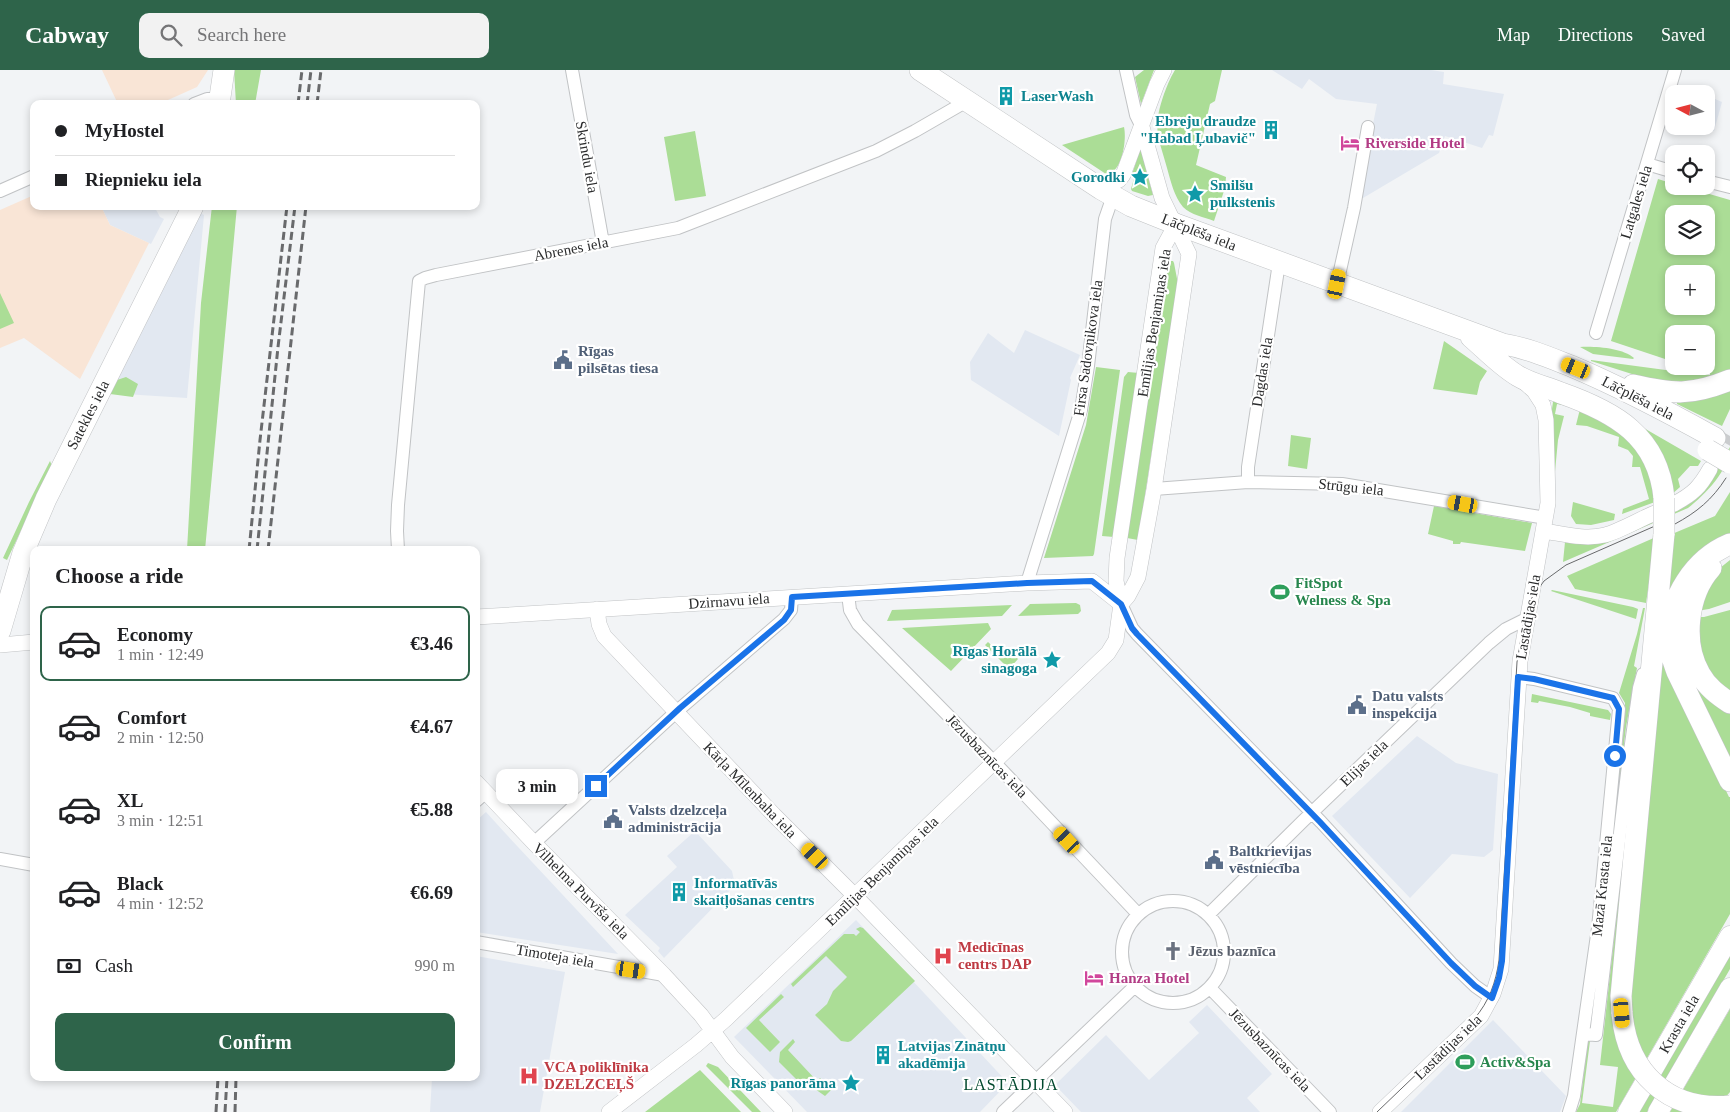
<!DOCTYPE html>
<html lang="en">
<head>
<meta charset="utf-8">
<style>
  body { margin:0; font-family:Georgia,serif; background:#f2f2f2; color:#202124; height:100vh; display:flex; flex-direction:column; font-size:19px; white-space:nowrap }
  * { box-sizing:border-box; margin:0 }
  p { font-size:16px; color:#757577 }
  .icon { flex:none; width:28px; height:28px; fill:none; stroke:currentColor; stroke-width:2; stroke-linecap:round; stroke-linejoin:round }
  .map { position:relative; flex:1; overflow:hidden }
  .details { position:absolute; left:30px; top:476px; width:450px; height:535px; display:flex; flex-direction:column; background:#fff; border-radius:10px; box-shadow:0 2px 8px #0003 }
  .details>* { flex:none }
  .top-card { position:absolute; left:30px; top:30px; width:450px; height:110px; border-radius:10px; box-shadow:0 2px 8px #0003; display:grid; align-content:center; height:110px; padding:0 25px; background:#fff }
  .needle { width:32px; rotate:277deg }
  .fabs { position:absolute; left:1665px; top:15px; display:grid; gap:10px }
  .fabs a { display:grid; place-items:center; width:50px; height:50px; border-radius:10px; background:#fff; box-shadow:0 2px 8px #0003; font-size:25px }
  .end { position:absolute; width:22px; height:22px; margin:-11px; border:6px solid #1a73e8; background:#fff; box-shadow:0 0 0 2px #fff }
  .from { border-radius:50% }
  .bubble { position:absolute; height:35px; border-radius:10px; background:#fff; box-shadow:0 2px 8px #0003; font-size:16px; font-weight:700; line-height:35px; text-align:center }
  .car { position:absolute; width:15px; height:30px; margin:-15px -8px; border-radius:6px; box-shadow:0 0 4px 1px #0007; background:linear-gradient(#f5c518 24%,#345 0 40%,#f5c518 0 76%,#345 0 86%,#f5c518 0) }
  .top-card b { display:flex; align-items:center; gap:18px; height:48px; font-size:19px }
  .top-card b+b { border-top:1px solid #e0e0e0 }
  .top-card i { width:12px; height:12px; background:#202124 }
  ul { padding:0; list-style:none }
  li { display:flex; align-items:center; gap:15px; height:75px; margin:0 10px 8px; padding:0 15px; border:2px solid transparent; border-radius:10px }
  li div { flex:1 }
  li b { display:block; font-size:19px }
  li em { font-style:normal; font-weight:700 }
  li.selected { border-color:#2e644a }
  li>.icon { width:45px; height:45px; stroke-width:1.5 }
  h2 { padding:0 25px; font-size:22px; line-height:60px }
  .pay { display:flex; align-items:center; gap:12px; height:55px; padding:0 25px; font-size:19px }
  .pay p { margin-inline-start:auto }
  .action { display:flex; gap:10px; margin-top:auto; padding:10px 25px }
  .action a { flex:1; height:58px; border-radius:10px; background:#2e644a; color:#fff; font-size:20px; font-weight:700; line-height:58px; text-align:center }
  header { display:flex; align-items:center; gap:30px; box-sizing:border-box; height:70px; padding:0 25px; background:#2e644a; color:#fff }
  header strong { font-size:24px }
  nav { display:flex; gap:28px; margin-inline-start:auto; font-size:18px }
  .search { width:350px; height:45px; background:#f2f2f2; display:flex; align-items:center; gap:12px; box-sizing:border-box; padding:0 18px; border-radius:10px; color:#757577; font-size:19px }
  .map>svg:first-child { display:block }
  .built { fill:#e2e8f1 }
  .education { fill:#f9e5d6 }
  .green { fill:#abdd96; fill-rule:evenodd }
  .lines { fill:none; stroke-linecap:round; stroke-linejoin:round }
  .tertiary-tunnel { stroke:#caccce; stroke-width:15; stroke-dasharray:15 8; stroke-linecap:butt }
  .minor-casing { stroke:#c1c3c5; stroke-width:14 }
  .tertiary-casing { stroke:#c1c3c5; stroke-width:16 }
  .primary-casing { stroke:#c1c3c5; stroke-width:21 }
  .trunk-casing { stroke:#c1c3c5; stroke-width:22 }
  .minor { stroke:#fff; stroke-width:12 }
  .tertiary { stroke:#fff; stroke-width:15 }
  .primary { stroke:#fff; stroke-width:20 }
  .trunk { stroke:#fff; stroke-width:21 }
  .tram { stroke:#696a6c; stroke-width:1 }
  .rail { stroke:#696a6c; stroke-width:3; stroke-dasharray:8 4; stroke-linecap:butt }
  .trunk-bridge-casing { stroke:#c1c3c5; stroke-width:22; stroke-linecap:butt }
  .trunk-bridge { stroke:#fff; stroke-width:21 }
  .route { stroke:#1a73e8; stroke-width:6 }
  .labels { text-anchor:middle; stroke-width:4.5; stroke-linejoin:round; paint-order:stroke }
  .culture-label { font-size:15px; font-weight:bold; fill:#0d838f; stroke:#fff; text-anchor:start }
  .hotel-label { font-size:15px; font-weight:bold; fill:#b23c85; stroke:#fff; text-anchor:start }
  .street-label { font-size:15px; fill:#2a2b2c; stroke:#fff }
  .service-label { font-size:15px; font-weight:bold; fill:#4e5e75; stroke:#fff; text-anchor:start }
  .leisure-label { font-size:15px; font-weight:bold; fill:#27864d; stroke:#fff; text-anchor:start }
  .health-label { font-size:15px; font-weight:bold; fill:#be3a42; stroke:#fff; text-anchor:start }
  .worship-label { font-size:15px; font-weight:bold; fill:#5b616d; stroke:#fff; text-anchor:start }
  .neighbourhood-label { font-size:16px; letter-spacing:1px; fill:#00482d; stroke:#fff }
</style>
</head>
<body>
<header>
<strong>Cabway</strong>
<div class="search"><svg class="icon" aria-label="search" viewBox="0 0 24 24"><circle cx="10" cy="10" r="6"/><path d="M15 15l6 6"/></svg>Search here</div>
<nav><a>Map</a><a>Directions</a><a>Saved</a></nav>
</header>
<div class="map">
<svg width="1730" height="1042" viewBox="0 0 1730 1042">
  <rect width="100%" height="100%" fill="#f2f4f6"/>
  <path class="built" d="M1272 0H1431L1444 2 1443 14 1504 24 1493 66 1489 65 1482 78 1445 66 1439 83 1363 128 1360 127 1359 124 1377 34 1336 29 1309 9 1302 19Z
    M1706 25 1722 32 1714 61 1692 56H1706Z
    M101 136H154L160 147 164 149 151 174 110 155Z
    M200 143 204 145 187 328 109 323Z
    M1025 260 1080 285 1070 308 1071 310 1059 366 971 310 970 292 988 263 1014 283Z
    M1417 666 1456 693 1498 704 1493 780 1484 787 1452 784 1410 828 1332 746Z
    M486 742 506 764 618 884 476 862V751Z
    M695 761 732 801 735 815 664 888 658 881 660 878 625 845 677 797 667 786Z
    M856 850 1008 1013 980 1042H807L734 967Z
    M476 886 565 902 540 1042H430L432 1008H476Z
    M1207 935 1272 1004 1247 1028 1260 1042H1081L1055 1015 1106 965 1149 1010 1199 963 1189 952Z
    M1493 950 1566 1026 1560 1042H1401Z"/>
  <path class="education" d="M102 0H208L197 17 159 34H118Z
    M34 125V136H101L110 155 149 173 80 309 24 268 0 278V140Z"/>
  <path class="green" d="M234 0H261L255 34H236Z
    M1144 0H1154L1141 34 1135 7Z
    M1175 0H1222L1215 31 1210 34 1196 95 1226 107 1225 118 1214 151C1204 147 1191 145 1183 137 1174 126 1171 112 1167 98 1158 65 1152 59 1164 24 1167 16 1170 8 1175 0Z
    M1124 57C1127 70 1122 104 1106 104L1062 75Z
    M695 61 706 126 675 131 664 67Z
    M1140 80H1141L1153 125 1148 126 1132 121 1131 119 1135 105 1132 104Z
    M1658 109 1674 114V116H1682L1730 130V302L1693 312 1654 311 1591 291V290L1688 303 1710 305 1708 290 1706 291V264H1674V292L1611 271ZM1674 144H1706V176H1674ZM1674 204H1706V236H1674Z
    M212 136H237L205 480H187L201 233Z
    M1170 191H1173L1174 193 1178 214 1138 470 1127 468 1168 197Z
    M0 223 14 253 0 259Z
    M1444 271 1487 301 1480 312 1477 325 1433 319Z
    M1580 277C1595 276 1623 278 1634 288L1633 289 1593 284Z
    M1096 297 1120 300 1094 484 1093 486 1044 488 1086 355Z
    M1128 302 1139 303 1114 467 1102 466 1124 307Z
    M126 307 138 314 133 327 110 324 117 310Z
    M1730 318V339L1722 356 1677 334V331Z
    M1557 329 1573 337 1557 334 1555 344 1564 346 1558 370 1554 412 1552 339 1553 332Z
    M1580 339 1611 354 1635 374 1653 409 1655 432 1622 444 1623 439 1649 429 1640 397H1632L1633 386 1628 380 1618 376 1619 367 1587 356 1576 355Z
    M1623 346 1701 391 1698 396H1690L1678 409 1680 417 1671 425Z
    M1291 365 1311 368 1307 399 1288 396Z
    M1730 377C1730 399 1705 425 1688 438L1563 492 1565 472 1599 474 1705 418Z
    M50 391 52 396 7 490 3 488 29 432Z
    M1730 422V466L1665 550 1672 464 1715 446Z
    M1573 432 1615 444 1614 450 1591 455 1576 454 1571 446Z
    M1434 436 1532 453 1525 481 1461 472 1460 474H1453V471L1428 464Z
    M1656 467 1646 533 1575 519 1567 506Z
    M1730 490V532L1709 539 1696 541 1715 502Z
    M1552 520 1633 537 1638 539 1636 549 1551 521Z
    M1076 533 1080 535 1081 541 1078 544 1018 546 1030 534Z
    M1012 535 1002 546 887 551 892 540Z
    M1643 538H1645L1634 596 1637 598 1626 657 1606 829 1625 646V633L1619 623 1637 564Z
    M1730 540V624C1700 601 1702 582 1695 547H1704Z
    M988 553 991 559 951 601 902 558Z
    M1680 561 1730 641V694L1683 601Z
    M1662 571 1673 612 1729 727H1730V844L1616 1042H1576L1580 1034 1588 970 1590 971 1582 1033 1613 1037 1618 997 1600 995 1638 653Z
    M988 572 1004 587 1010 581 1018 589 1009 599 985 575Z
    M1532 624 1608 640 1611 644 1610 650 1590 646V643L1570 637 1539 631 1538 633 1531 632Z
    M860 857 863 858 915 911 851 971 848 972 841 971 815 945 827 934 833 921 847 907 826 886 793 917 791 914 844 864H854L856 866 860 862 856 859Z
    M1730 884V899L1647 1042H1638Z
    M781 924 784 927 759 950 780 972 770 982 746 958Z
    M1730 939V1022L1713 1042H1670Z
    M793 969 795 972 788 980 817 1011 820 1008 831 1020 825 1026 815 1019 803 1016 779 992 780 982Z
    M708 993 718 997 761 1042H752L706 996Z
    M700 1000 741 1042H645Z"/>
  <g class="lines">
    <path class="tertiary-tunnel" d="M1714 393 1730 366"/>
    <g class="minor-casing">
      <path id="minor" d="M572 0 603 173
        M1126 0 1136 45 1142 57
        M194 34 207 29H220
        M1647 94 1674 102
        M1706 111 1730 117
        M0 121 34 106
        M1337 214 1354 138 1368 57
        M1596 263 1675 0
        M1248 412V397L1279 193
        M1154 419 1248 412 1342 414 1546 448
        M398 480 397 461 398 435 419 211 425 208 436 205 678 158 876 81 915 61 967 31
        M1027 513 1081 340 1088 296 1105 149 1113 126
        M848 524 850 540 858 554 995 693 1138 844
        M1121 534 1132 558 1137 564 1321 752 1451 893 1475 916 1492 928
        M1518 607 1534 609 1613 628 1619 639 1598 858 1574 1026 1569 1042
        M476 731 486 722
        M534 773 676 642 784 549 791 540 792 527
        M0 789 34 795
        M1122 882a51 51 0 1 1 102 0a51 51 0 1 1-102 0Z
        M1208 845 1303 751 1489 573 1506 559 1526 549
        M476 872 664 905
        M1210 918 1330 1042
        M1584 964 1596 965 1628 695 1639 618 1643 604
        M1003 1042 1134 917"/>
    </g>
    <g class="tertiary-casing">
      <path id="tertiary" d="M1101 119 1119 110 1123 105 1157 14 1164 0
        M1674 434C1693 424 1700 417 1710 399
        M1544 461C1564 464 1585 470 1605 465 1620 461 1640 449 1655 443
        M1121 534 1128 526 1138 507 1154 419 1189 184 1162 128 1142 57
        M597 539 599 554 604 566 774 745 855 826 1065 1042
        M476 547 1027 513 1092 511 1121 534
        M0 575 34 572
        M476 712 534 773 664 905 701 945 732 987 785 1042
        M609 1042 696 975 726 949 1108 583 1116 570 1121 534 1116 511 1117 488 1163 178 1176 154
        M1380 1042 1481 946 1493 924 1501 899 1520 591 1548 433 1546 350 1543 335 1534 321 1524 312"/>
    </g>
    <g class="primary-casing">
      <path id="primary" d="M1628 1042 1730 866
        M1658 1042 1730 918"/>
    </g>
    <g class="trunk-casing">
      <path id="trunk" d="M920 0 1101 119 1131 136 1176 154 1503 274C1527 278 1548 287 1571 296 1621 317 1668 342 1715 368
        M219 34 224 0
        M1471 267C1486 280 1501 296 1518 306 1531 314 1547 317 1561 323 1615 342 1658 366 1664 428
        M1633 315C1673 324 1691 326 1730 310
        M1730 474C1694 489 1669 528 1669 568 1669 580 1673 591 1677 602L1730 711
        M1711 498C1687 525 1682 573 1700 604 1707 617 1718 625 1730 633
        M0 561 23 483 46 429 193 136
        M1622 943 1621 926 1664 464"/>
    </g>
    <use href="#minor" class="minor"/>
    <use href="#tertiary" class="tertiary"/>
    <use href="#primary" class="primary"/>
    <use href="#trunk" class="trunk"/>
    <path class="tram" d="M1675 454C1697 442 1712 430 1726 408
      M1377 1042 1474 949C1489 932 1496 912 1499 890L1517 592 1524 550 1531 529 1544 511 1566 495 1655 456"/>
    <path class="rail" d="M298 34 302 0
      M307 34 311 0
      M317 34 321 0
      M249 480 260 370 287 136
      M257 480 278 277 295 136
      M268 480 306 136
      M216 1042 218 1008
      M225 1042 227 1008
      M235 1042 236 1008"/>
    <g class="trunk-bridge-casing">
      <path id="trunk-bridge" d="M1708 380 1730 393
        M1664 428V464
        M1622 943C1627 1002 1668 1042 1730 1036"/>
    </g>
    <use href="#trunk-bridge" class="trunk-bridge"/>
  </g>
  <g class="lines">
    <path class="route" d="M596 716 680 638 784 550 791 540 792 527 1027 513 1092 511 1121 534 1132 558 1137 564 1320 752 1451 893 1475 916 1492 928 1499 908 1502 891 1518 607 1534 609 1613 628 1619 639 1615 686"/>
  </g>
  <defs>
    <g id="building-bare" transform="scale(1.5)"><path d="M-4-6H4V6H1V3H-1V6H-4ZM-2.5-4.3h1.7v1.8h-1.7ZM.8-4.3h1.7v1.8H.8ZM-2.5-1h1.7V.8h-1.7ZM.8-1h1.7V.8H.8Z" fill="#0f9aa8" stroke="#fff" stroke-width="2.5" paint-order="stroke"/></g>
    <g id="hotel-bare" transform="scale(1.5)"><path d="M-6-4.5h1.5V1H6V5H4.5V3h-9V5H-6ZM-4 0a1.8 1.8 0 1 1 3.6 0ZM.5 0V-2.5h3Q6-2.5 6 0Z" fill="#d1479c" stroke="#fff" stroke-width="2.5" paint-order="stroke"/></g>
    <g id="sight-bare" transform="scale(1.5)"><path d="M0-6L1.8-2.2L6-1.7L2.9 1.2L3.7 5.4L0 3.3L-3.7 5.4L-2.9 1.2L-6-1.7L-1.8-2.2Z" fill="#0f9aa8" stroke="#fff" stroke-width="2.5" paint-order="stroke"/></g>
    <g id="civic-bare" transform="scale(1.5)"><path d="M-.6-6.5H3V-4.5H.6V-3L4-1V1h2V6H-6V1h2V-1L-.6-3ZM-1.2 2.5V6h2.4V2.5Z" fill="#5c6f8a" stroke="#fff" stroke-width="2.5" paint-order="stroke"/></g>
    <g id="stadium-bare" transform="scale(1.5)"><path d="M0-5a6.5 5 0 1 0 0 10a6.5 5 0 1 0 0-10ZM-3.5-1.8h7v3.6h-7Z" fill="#2e9e5b" stroke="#fff" stroke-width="2.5" paint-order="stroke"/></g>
    <g id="church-bare" transform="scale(1.5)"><path d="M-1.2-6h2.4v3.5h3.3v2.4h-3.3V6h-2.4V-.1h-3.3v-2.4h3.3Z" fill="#6b7280" stroke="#fff" stroke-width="2.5" paint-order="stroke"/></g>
    <g id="hospital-bare" transform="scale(1.5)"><path d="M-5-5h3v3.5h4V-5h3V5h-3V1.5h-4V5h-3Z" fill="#e0444e" stroke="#fff" stroke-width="2.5" paint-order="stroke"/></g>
  </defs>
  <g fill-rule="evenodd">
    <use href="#building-bare" x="1006" y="26"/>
    <use href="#building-bare" x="1271" y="60"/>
    <use href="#hotel-bare" x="1350" y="73"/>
    <use href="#sight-bare" x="1140" y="107"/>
    <use href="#sight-bare" x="1195" y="124"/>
    <use href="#civic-bare" x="563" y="290"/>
    <use href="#stadium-bare" x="1280" y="522"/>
    <use href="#sight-bare" x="1052" y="590"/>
    <use href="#civic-bare" x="1357" y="635"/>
    <use href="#civic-bare" x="613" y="749"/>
    <use href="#civic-bare" x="1214" y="790"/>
    <use href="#building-bare" x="679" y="822"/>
    <use href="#church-bare" x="1173" y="881"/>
    <use href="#hospital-bare" x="943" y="886"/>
    <use href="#hotel-bare" x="1094" y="908"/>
    <use href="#building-bare" x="883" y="985"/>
    <use href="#stadium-bare" x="1465" y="992"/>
    <use href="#hospital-bare" x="529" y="1006"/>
    <use href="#sight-bare" x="851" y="1013"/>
  </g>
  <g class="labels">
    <g class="culture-label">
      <text x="1021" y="31">LaserWash</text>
      <text x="1256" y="56" text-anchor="end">Ebreju draudze<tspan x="1256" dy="17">"Habad Ļubavič"</tspan></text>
      <text x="1125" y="112" text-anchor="end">Gorodki</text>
      <text x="1210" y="120">Smilšu<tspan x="1210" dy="17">pulkstenis</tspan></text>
      <text x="1037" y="586" text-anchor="end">Rīgas Horālā<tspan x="1037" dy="17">sinagoga</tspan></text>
      <text x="694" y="818">Informatīvās<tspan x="694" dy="17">skaitļošanas centrs</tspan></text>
      <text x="898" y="981">Latvijas Zinātņu<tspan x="898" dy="17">akadēmija</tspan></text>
      <text x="836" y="1018" text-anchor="end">Rīgas panorāma</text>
    </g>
    <g class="hotel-label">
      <text x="1365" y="78">Riverside Hotel</text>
      <text x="1109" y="913">Hanza Hotel</text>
    </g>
    <g class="street-label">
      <text transform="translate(587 87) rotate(80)" y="5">Skrindu iela</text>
      <text transform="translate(1636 132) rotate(-73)" y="5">Latgales iela</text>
      <text transform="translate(1199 162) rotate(21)" y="5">Lāčplēša iela</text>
      <text transform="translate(571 179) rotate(-11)" y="5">Abrenes iela</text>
      <text transform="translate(1154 253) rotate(-81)" y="5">Emīlijas Benjamiņas iela</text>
      <text transform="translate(1088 278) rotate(-82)" y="5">Firsa Sadovņikova iela</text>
      <text transform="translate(1262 302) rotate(-81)" y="5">Dagdas iela</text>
      <text transform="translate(1638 328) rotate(27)" y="5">Lāčplēša iela</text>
      <text transform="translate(88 345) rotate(-63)" y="5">Satekles iela</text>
      <text transform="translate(1351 417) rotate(6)" y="5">Strūgu iela</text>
      <text transform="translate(729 531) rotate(-4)" y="5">Dzirnavu iela</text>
      <text transform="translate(1528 547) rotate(-80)" y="5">Lastādijas iela</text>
      <text transform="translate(987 686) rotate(46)" y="5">Jēzusbaznīcas iela</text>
      <text transform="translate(1364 693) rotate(-44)" y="5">Elijas iela</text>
      <text transform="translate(750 720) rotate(46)" y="5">Kārļa Mīlenbaha iela</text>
      <text transform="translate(882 801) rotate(-44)" y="5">Emīlijas Benjamiņas iela</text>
      <text transform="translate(1602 816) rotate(-84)" y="5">Mazā Krasta iela</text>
      <text transform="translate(581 821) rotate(45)" y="5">Vilhelma Purvīša iela</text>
      <text transform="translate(555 886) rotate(10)" y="5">Timoteja iela</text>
      <text transform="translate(1679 954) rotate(-60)" y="5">Krasta iela</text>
      <text transform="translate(1448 977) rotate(-44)" y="5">Lastādijas iela</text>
      <text transform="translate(1270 980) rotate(46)" y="5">Jēzusbaznīcas iela</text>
    </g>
    <g class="service-label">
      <text x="578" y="286">Rīgas<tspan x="578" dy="17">pilsētas tiesa</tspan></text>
      <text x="1372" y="631">Datu valsts<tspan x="1372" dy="17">inspekcija</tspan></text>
      <text x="628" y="745">Valsts dzelzceļa<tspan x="628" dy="17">administrācija</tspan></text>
      <text x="1229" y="786">Baltkrievijas<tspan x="1229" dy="17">vēstniecība</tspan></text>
    </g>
    <g class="leisure-label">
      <text x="1295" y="518">FitSpot<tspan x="1295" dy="17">Welness &amp; Spa</tspan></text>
      <text x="1480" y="997">Activ&amp;Spa</text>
    </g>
    <g class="health-label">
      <text x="958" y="882">Medicīnas<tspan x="958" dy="17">centrs DAP</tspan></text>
      <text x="544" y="1002">VCA poliklīnika<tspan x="544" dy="17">DZELZCEĻŠ</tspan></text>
    </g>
    <g class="worship-label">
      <text x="1188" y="886">Jēzus baznīca</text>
    </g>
    <g class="neighbourhood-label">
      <text x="1011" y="1020">LASTĀDIJA</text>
    </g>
  </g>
</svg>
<div class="fabs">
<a><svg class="needle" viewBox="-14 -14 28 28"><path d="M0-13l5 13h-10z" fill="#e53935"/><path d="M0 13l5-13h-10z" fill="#757577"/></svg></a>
<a><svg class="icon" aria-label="locate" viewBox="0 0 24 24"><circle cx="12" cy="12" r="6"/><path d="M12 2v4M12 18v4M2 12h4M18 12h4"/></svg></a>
<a><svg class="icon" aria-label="layers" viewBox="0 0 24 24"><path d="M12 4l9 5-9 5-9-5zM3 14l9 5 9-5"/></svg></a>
<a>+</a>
<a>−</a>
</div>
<i class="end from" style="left:1615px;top:686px"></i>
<i class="end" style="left:596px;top:716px"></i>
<div class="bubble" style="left:496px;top:699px;width:82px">3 min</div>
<i class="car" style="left:1337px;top:214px;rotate:12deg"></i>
<i class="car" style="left:1576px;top:298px;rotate:292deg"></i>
<i class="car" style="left:1463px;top:434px;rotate:280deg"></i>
<i class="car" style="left:1067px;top:770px;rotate:317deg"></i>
<i class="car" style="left:815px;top:786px;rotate:314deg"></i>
<i class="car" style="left:631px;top:900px;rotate:99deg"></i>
<i class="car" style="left:1622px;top:943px;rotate:175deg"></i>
<div class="top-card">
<b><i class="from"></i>MyHostel</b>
<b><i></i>Riepnieku iela</b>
</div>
<section class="details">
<h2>Choose a ride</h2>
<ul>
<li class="selected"><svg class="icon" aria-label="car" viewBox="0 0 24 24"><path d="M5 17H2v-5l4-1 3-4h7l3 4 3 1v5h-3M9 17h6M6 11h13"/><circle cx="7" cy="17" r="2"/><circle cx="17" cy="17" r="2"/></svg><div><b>Economy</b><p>1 min · 12:49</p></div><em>€3.46</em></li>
<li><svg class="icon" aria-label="car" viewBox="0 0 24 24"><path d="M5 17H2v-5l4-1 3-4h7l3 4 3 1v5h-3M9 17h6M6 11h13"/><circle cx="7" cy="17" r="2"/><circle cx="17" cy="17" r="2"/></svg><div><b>Comfort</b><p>2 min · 12:50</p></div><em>€4.67</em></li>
<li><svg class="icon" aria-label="car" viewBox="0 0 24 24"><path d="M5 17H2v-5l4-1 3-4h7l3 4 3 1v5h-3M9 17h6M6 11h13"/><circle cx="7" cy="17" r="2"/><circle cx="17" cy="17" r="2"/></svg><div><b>XL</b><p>3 min · 12:51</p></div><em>€5.88</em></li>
<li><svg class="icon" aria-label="car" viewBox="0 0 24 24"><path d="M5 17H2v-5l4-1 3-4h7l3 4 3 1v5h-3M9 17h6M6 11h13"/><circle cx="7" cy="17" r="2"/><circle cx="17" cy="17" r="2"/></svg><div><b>Black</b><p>4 min · 12:52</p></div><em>€6.69</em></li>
</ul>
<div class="pay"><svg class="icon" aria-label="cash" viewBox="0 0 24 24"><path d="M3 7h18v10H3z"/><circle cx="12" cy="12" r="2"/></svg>Cash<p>990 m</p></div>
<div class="action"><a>Confirm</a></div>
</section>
</div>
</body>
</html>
